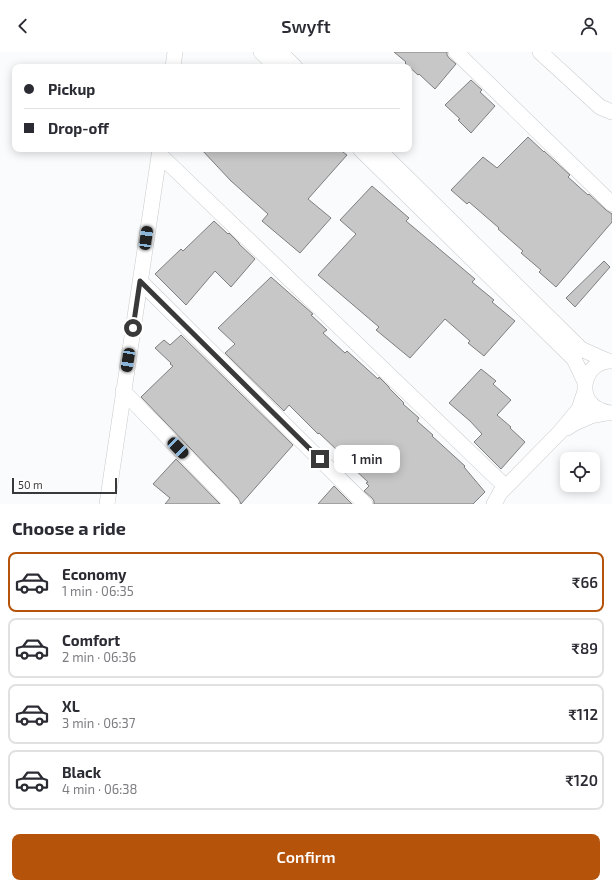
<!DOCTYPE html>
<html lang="en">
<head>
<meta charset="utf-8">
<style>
  body { margin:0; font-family:"Exo 2",sans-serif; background:#f2f2f3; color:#2b2b33; height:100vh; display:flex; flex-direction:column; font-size:15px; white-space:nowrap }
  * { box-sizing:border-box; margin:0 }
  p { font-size:13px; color:#7c7c81 }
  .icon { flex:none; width:22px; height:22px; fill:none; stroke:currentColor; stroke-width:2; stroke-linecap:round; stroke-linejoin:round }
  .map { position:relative; height:452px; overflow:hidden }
  .drawer { display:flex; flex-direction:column; background:#fff; flex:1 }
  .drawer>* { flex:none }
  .top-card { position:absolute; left:12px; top:12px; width:400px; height:88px; border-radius:8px; box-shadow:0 2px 10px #0003; display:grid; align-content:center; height:88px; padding:0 12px; background:#fff }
  .buttons { position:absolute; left:560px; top:400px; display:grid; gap:8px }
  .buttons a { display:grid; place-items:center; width:40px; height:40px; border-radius:8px; background:#fff; box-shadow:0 2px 10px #0003; font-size:20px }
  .scale { position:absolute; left:12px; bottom:10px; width:105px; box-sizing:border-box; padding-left:4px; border:2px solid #39393a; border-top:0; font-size:11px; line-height:14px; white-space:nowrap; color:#39393a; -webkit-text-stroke:3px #fff; paint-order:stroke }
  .end { position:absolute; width:18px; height:18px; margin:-9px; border:5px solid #39393a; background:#fff; box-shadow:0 0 0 2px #fff }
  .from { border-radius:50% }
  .bubble { position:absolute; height:28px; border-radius:8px; background:#fff; box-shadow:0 2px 10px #0003; font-size:13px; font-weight:600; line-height:28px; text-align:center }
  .car { position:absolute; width:12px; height:24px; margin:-12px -6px; border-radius:5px; box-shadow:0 0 3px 1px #0007; background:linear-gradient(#222 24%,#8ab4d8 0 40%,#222 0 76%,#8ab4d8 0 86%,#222 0) }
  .top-card b { display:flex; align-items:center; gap:14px; height:38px; font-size:15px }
  .top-card b+b { border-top:1px solid #e1e1e2 }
  .top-card i { width:10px; height:10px; background:#2b2b33 }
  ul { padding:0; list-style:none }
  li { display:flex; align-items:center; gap:12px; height:60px; margin:0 8px 6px; padding:0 4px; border:2px solid #e1e1e2; border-radius:8px }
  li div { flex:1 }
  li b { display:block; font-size:15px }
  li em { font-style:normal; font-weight:600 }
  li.selected { border-color:#b45309 }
  li>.icon { width:36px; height:36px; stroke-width:1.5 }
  h2 { padding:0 12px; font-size:18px; line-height:48px }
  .cta { display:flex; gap:8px; margin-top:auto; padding:8px 12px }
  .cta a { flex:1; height:46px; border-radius:8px; background:#b45309; color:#fff; font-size:16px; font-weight:600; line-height:46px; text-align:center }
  header { display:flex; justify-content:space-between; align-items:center; height:52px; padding:0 12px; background:#fff; font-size:18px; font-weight:600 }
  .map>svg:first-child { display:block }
  .building { fill:#c8c7c8; stroke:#7f7e7f }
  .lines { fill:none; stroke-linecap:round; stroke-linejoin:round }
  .minor-casing { stroke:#cacbcd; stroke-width:16 }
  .minor { stroke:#fff; stroke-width:15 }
  .route { stroke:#39393a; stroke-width:5 }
</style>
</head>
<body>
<header><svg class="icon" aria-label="back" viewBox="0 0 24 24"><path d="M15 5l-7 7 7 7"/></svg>Swyft<svg class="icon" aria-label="person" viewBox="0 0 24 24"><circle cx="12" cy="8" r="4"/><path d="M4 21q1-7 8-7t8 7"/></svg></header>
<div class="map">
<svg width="612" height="452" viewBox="0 0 612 452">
  <rect width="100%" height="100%" fill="#fafbfc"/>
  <path class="building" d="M394 0H447V3L449 6 456 12 435 37 419 22 418 23 405 11 406 10Z
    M471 28 482 38 480 40 495 54 471 81 458 68 460 67 445 53Z
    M528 85 544 100V99L570 123 568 125 588 143 589 142 606 158 612 162V170L556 235 539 220 541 218 521 201 523 199 498 177 499 176 469 150 467 152 451 138 483 105 497 116Z
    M201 97H339L347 103 308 147 331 166 300 201 262 169 268 162 231 129Z
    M372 134 409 166 406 169 475 227 472 230 494 248 492 250 515 269 484 304 468 291 470 289 445 267 410 306 376 278 379 275 318 223 356 182 340 168Z
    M214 169 228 182 229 181 239 191V192L255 207 231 235 215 219 186 253 155 222 181 197 183 199Z
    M604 209 610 215 575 255 566 246Z
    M271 225 313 262 311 263 327 278 323 281 345 301 347 299 378 327 379 325 389 335V336L404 351 403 352 419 366 417 369 433 383 432 384 465 414 464 415 485 440 473 452H374V449L372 446 364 439 369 434 366 431 368 430 337 401 338 399 319 381 318 382 289 353 284 359 225 301 235 292 218 276Z
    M181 283 293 393 241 452 238 446 141 345 173 314 170 312 171 311 155 296 164 288 170 293Z
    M481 317 496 329 493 332 511 348 497 363 511 375 510 376 525 390 501 417 474 390 482 382 470 369 449 351Z
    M176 407 220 452H165L170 446 153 432Z
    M334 434 352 452H318Z"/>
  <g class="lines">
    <g class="minor-casing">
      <path id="minor" d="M261 0 277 15
        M280 0 295 15
        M456 0 612 152
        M540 0 600 55 612 60
        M173 15 175 0
        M360 97 574 307 585 330
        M378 97 581 297 608 309
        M159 102 506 435
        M140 229 365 452
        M612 309C584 308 574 347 600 358 604 360 607 361 612 361
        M123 339 232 452
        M567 376 573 372 591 364 607 361
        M107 452 160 97
        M494 452 500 441 559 381 579 357 585 339"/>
    </g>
    <use href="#minor" class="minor"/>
  </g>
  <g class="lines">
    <path class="route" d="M133 276 140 229 320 407"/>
  </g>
</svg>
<div class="buttons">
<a><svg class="icon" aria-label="locate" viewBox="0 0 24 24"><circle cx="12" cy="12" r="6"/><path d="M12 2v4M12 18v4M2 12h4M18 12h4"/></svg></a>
</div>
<div class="scale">50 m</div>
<i class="end from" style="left:133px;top:276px"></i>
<i class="end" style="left:320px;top:407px"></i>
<div class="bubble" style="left:334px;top:393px;width:66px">1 min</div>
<i class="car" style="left:146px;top:186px;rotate:8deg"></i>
<i class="car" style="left:128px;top:308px;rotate:189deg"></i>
<i class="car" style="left:178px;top:396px;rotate:136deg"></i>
<div class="top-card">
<b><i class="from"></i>Pickup</b>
<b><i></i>Drop-off</b>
</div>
</div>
<section class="drawer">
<h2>Choose a ride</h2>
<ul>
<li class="selected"><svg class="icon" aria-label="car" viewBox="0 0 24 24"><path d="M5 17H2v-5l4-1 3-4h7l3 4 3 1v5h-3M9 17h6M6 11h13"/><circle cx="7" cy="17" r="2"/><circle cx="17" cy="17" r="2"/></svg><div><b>Economy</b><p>1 min · 06:35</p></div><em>₹66</em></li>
<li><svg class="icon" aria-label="car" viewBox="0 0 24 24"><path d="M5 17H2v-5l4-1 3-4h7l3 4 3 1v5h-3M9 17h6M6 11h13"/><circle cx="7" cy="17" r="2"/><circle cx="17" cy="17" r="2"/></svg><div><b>Comfort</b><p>2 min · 06:36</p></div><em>₹89</em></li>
<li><svg class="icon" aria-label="car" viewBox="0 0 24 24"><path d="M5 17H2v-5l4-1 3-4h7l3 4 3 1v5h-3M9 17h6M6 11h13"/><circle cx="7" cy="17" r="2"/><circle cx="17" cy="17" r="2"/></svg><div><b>XL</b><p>3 min · 06:37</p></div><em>₹112</em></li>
<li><svg class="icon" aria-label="car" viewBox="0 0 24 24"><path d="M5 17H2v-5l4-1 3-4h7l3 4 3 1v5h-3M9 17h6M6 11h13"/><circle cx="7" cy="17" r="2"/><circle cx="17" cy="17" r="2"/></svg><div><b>Black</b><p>4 min · 06:38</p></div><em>₹120</em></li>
</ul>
<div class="cta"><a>Confirm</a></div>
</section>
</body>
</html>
